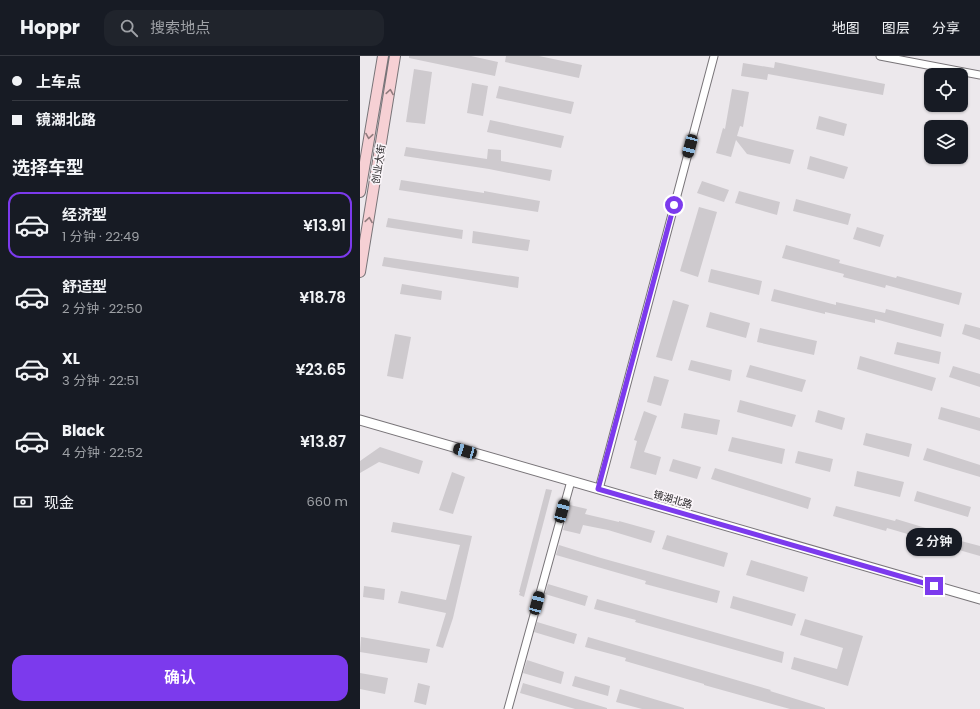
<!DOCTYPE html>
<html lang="zh">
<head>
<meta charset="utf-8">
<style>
  body { margin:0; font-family:Poppins,"Noto Sans SC",sans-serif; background:#20242c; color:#f1f3f6; height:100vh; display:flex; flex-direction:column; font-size:15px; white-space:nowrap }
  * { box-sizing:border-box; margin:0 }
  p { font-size:13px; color:#9ea1a6 }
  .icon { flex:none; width:22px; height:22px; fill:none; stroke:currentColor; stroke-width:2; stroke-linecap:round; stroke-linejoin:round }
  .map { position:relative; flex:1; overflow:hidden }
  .sheet { display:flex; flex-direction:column; background:#171b24; width:360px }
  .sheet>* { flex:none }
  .guide { display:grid; align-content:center; height:88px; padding:0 12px; background:#171b24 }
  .controls { position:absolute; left:564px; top:12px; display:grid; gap:8px }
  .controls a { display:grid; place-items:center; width:44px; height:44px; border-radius:8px; background:#171b24; box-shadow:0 1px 3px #0004; font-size:20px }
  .end { position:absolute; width:18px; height:18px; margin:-9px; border:5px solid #7c3aed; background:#fff; box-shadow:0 0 0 2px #fff }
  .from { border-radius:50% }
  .bubble { position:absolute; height:28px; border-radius:12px; background:#171b24; box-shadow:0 1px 3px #0004; font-size:13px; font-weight:600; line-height:28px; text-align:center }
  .car { position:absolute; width:12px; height:24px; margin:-12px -6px; border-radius:5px; box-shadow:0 0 3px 1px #0007; background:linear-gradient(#222 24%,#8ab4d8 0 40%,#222 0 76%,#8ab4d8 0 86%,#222 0) }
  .guide b { display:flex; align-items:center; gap:14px; height:38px; font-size:15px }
  .guide b+b { border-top:1px solid #363941 }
  .guide i { width:10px; height:10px; background:#f1f3f6 }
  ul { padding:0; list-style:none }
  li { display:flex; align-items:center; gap:12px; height:66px; margin:0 8px 6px; padding:0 4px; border:2px solid transparent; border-radius:12px }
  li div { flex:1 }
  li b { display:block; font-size:15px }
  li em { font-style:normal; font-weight:600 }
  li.selected { border-color:#7c3aed }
  li>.icon { width:36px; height:36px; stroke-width:1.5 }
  h2 { padding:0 12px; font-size:18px; line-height:48px }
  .pay { display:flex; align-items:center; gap:10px; height:44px; padding:0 12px; font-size:15px }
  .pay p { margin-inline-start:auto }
  .primary-button { display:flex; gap:8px; margin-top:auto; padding:8px 12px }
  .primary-button a { flex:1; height:46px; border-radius:12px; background:#7c3aed; color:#fff; font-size:16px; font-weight:600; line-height:46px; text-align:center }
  header { display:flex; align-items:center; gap:24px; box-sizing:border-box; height:56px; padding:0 20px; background:#171b24; border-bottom:1px solid #363941 }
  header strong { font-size:19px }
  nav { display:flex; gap:22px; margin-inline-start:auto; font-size:14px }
  .search { width:280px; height:36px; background:#20242c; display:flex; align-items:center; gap:10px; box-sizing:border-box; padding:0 14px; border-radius:12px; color:#9ea1a6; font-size:15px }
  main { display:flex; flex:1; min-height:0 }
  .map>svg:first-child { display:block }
  .building { fill:#cecace }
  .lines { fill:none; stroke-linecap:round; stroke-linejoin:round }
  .minor-casing { stroke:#787478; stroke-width:9 }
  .tertiary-casing { stroke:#787478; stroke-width:11 }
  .secondary-casing { stroke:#787478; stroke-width:12 }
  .minor { stroke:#fff; stroke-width:7 }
  .tertiary { stroke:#fff; stroke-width:9 }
  .secondary { stroke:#f6d0d4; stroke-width:10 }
  .oneway { stroke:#907c7e }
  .route { stroke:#7c3aed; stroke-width:5 }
  .labels { text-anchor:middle; stroke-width:3.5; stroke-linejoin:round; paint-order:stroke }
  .street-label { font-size:10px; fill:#292729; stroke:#faf5f9 }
</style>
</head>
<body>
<header>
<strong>Hoppr</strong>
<div class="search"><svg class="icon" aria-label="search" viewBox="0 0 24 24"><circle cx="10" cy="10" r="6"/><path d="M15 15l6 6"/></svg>搜索地点</div>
<nav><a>地图</a><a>图层</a><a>分享</a></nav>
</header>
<main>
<section class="sheet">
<div class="guide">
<b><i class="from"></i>上车点</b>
<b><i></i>镜湖北路</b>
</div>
<h2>选择车型</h2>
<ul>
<li class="selected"><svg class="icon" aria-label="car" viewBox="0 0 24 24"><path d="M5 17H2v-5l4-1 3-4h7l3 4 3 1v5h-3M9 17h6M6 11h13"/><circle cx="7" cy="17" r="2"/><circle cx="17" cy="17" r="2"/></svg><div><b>经济型</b><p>1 分钟 · 22:49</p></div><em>¥13.91</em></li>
<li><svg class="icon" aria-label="car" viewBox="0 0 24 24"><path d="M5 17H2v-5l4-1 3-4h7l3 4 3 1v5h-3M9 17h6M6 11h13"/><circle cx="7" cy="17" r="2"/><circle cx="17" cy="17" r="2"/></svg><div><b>舒适型</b><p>2 分钟 · 22:50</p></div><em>¥18.78</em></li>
<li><svg class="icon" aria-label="car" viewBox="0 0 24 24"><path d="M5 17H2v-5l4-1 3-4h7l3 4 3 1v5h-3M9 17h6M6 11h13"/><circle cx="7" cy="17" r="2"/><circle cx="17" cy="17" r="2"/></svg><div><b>XL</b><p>3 分钟 · 22:51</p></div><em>¥23.65</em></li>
<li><svg class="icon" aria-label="car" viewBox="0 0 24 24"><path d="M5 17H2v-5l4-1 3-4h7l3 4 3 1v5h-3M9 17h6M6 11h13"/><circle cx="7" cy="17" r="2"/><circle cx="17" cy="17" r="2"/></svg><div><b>Black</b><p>4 分钟 · 22:52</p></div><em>¥13.87</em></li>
</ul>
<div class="pay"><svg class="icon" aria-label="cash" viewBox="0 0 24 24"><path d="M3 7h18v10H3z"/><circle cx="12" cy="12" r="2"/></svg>现金<p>660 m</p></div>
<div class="primary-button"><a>确认</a></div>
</section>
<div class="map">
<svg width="620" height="653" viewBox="0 0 620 653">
  <rect width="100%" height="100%" fill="#ece8ec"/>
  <path class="building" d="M49 0H111L138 6 135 20 49 2Z
    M146 0H179L222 9 219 22 145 6Z
    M415 6 525 28 523 39 408 18 407 24 381 20 383 7 414 12Z
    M54 13 72 16 65 68 46 66Z
    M112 27 128 30 123 60 107 57Z
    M139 30 214 46 211 58 136 42Z
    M372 33 389 36 383 71 380 70 377 80 434 94 430 108 387 98 376 84 371 101 356 97 363 72 365 73Z
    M459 60 487 68 484 80 456 73Z
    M130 64 204 80 201 92 127 76Z
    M46 91 127 103 128 93 141 94V105L192 114 190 125 129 113 44 100Z
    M450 100 488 111 484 123 447 113Z
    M41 124 124 137V135L180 145 178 156 39 134Z
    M342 125 369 134 364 146 337 137Z
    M379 135 420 146 417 159 375 147Z
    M436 143 491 158 488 169 433 155Z
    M339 151 357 156 338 221 320 215Z
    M28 162 103 174 102 183 26 171Z
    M497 171 524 179 520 191 493 183Z
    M113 175 170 184 168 195 112 187Z
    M426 189 480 204 479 207 536 222 537 220 602 237 599 249 526 229 525 232 483 221 484 218 422 202Z
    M24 201 159 221 158 232 22 210Z
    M351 213 402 225 399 239 348 226Z
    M42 228 82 235 81 244 40 238Z
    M414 233 476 249V246L525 257 526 253 584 268 581 281 515 263V267L465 256V258L411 245Z
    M313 244 329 249 312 305 296 301Z
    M350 256 390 267 386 282 346 271Z
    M605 268 620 272V284L602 278Z
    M400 272 457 285 454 299 397 286Z
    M35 278 51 281 43 323 27 320Z
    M537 286 581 296 579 308 534 298Z
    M500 300 576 322 572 335 497 313Z
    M331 304 372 314 370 325 328 314Z
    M390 309 446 324 442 336 386 321Z
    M593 310 620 318V331L589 321Z
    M294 320 309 324 301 350 287 346Z
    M380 344 436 359 432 371 377 356Z
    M581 351 620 362V375L578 363Z
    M458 354 485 362 482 374 455 366Z
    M284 355 297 360 284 396 301 401 296 419 270 412 277 385 274 384Z
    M324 357 360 364 357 379 321 372Z
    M506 377 552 388 549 401 503 389Z
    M372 381 425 393 422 408 368 395Z
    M20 391 63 405 59 418 19 406 0 417V405Z
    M567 392 620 409V421L563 404Z
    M438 395 473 403 470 416 435 407Z
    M313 403 341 411 337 423 309 415Z
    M355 412 451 442 448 453 351 423Z
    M497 415 544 426 540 441 494 430Z
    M92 416 105 421 93 458 79 454Z
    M186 433 192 434 164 541 159 539 160 536H159Z
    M557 435 611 451 608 461 554 445Z
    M210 449 227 453 225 458 259 466V465L295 475 291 487 248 474 223 469 220 478 203 474Z
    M476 450 535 465 536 463 579 476 575 486 527 472 526 475 473 460Z
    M33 466 112 480 93 562 83 592 76 590 86 557 38 547 41 535 86 544 100 489 31 476Z
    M307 479 368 497 364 511 302 493Z
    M601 485 620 490V500L599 494Z
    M199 489 241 502 360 535 357 547 285 528 286 525 196 499Z
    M391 504 448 521 444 536 386 519Z
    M188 528 228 540 225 550 185 538Z
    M4 530 25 533 24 544 3 541Z
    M373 540 436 558 432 570 370 552Z
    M237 543 424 596 422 607 275 566 276 564 234 553Z
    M445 563 503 580 488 630 431 613 434 601 477 613 483 592 440 579Z
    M177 566 217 578 214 588 174 576Z
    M1 581 70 593 67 607 0 596Z
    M228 581 411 634 410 635 465 652V653H430L344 629V628L265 605 266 602 225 591Z
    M167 604 204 616 201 628 163 617Z
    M0 617 28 622 25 638 0 633Z
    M215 620 250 630 248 640 212 630Z
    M58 627 70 630 66 649 54 646Z
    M163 627 247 652V653H215L160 637Z
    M260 633 324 652V653H282L256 646Z"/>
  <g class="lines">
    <g class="minor-casing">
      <path id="minor" d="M520 0 620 19
        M239 433 354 0
        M148 653 211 425"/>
    </g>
    <g class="tertiary-casing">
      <path id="tertiary" d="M0 364 620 543"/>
    </g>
    <g class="secondary-casing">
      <path id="secondary" d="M0 136 23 0
        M0 216 35 0"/>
    </g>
    <use href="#minor" class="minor"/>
    <use href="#tertiary" class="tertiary"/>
    <use href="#secondary" class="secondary"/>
  </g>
  <defs><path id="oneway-chevron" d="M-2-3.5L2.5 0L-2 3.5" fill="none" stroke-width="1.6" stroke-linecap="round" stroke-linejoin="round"/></defs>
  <g class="oneway">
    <use href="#oneway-chevron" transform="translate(30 36) rotate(-81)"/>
    <use href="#oneway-chevron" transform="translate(9 80) rotate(99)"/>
    <use href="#oneway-chevron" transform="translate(9 164) rotate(-81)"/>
  </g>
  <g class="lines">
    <path class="route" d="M314 149 238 433 574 530"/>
  </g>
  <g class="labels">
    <g class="street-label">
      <text transform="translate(18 108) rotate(-81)" y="4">创业大街</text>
      <text transform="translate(313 443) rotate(16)" y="4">镜湖北路</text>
    </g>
  </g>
</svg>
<div class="controls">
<a><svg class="icon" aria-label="locate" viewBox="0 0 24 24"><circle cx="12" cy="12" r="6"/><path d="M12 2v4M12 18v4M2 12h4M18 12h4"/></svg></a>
<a><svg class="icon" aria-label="layers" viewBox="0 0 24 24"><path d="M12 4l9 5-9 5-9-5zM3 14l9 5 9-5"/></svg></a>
</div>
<i class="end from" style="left:314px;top:149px"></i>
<i class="end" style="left:574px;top:530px"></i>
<div class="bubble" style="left:546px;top:472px;width:56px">2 分钟</div>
<i class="car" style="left:330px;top:90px;rotate:195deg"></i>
<i class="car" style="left:105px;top:395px;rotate:286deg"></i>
<i class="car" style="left:202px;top:455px;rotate:15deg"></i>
<i class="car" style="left:177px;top:547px;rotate:15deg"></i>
</div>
</main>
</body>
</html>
